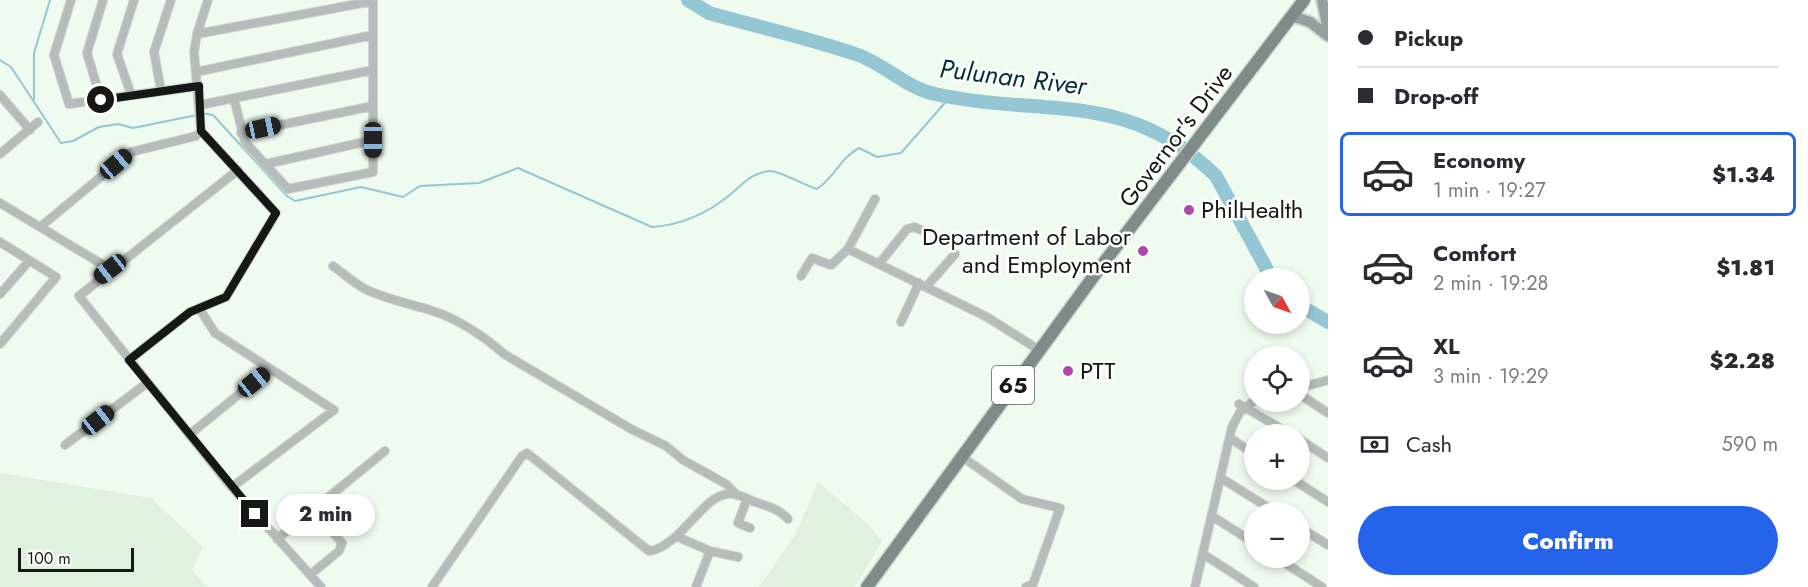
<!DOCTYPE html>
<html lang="en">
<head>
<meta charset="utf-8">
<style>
  body { margin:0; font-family:Jost,sans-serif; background:#f7f7f7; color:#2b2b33; height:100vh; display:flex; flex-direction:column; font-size:22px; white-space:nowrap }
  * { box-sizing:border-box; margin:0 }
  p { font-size:20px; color:#7c7c81 }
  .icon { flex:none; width:33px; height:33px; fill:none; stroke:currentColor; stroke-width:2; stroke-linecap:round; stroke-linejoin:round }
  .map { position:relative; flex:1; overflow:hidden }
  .panel { display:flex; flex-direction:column; background:#fff; width:480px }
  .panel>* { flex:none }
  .banner { display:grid; align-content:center; height:132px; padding:0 30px; background:#fff }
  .needle { width:39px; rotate:130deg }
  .fabs { position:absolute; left:1244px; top:268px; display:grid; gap:12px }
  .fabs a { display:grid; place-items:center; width:66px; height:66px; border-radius:50%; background:#fff; box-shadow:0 3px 9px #0003; font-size:30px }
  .scale { position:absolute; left:18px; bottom:15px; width:116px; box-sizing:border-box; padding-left:6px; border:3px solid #151814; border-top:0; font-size:16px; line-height:21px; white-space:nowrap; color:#151814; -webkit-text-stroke:4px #fff; paint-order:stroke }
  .end { position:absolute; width:27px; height:27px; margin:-14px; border:8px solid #151814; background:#fff; box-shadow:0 0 0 3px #fff }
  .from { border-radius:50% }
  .bubble { position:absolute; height:42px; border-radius:21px; background:#fff; box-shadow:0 3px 9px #0003; font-size:20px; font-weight:800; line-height:42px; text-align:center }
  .car { position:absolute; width:18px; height:36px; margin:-18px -9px; border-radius:8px; box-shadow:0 0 4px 2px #0007; background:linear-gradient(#222 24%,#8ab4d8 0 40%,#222 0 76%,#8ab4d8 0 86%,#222 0) }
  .banner b { display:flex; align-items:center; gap:21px; height:57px; font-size:22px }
  .banner b+b { border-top:2px solid #e1e1e2 }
  .banner i { width:15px; height:15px; background:#2b2b33 }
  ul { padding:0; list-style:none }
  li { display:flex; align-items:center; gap:18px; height:84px; margin:0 12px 9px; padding:0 18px; border:3px solid transparent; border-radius:9px }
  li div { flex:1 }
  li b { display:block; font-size:22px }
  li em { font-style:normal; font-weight:800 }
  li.active { border-color:#2563eb }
  li>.icon { width:54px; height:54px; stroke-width:1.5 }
  .pay { display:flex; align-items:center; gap:15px; height:66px; padding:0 30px; font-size:22px }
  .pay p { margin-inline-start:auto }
  .button { display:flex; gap:12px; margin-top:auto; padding:12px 30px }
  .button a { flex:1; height:69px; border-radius:36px; background:#2563eb; color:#fff; font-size:24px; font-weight:800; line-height:69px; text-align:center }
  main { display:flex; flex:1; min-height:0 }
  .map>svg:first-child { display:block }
  .built { fill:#e0f1e0 }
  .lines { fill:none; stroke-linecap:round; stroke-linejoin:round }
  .stream { stroke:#94c7d3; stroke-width:2 }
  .river { stroke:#94c7d3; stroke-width:14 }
  .street-casing { stroke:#cdd7cc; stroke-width:10 }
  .secondary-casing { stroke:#cdd7cc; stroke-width:14 }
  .primary-casing { stroke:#cdd7cc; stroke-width:15 }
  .street { stroke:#b5bcba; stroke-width:8 }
  .secondary { stroke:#959f9d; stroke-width:10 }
  .primary { stroke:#7e8b88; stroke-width:12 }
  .route { stroke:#151814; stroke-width:8 }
  .poi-dot { fill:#b047a9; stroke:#fff; stroke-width:2 }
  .labels { text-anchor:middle; stroke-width:5; stroke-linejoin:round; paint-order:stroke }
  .shield { fill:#fff; stroke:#5b5d5a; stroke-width:1.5 }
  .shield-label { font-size:22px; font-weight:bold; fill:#151814 }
  .street-label { font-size:24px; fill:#151814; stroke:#fff }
  .poi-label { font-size:24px; fill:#151814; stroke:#fff; text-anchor:start }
  .water-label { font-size:26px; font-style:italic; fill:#00303a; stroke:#fff }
</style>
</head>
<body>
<main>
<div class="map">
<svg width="1328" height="587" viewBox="0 0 1328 587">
  <rect width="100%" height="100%" fill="#f0fbef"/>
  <path class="built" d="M0 473 151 498 203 547 192 570 208 587H0Z
    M818 482 870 526 882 541 855 587H759L795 535Z"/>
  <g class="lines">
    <path class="stream" d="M0 60 11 67 61 143 73 141 99 127 118 124 133 128 197 115
      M34 99V53L50 0
      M202 113 213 115 287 196 295 201 361 187 403 197 420 186 479 183 518 168 652 227C683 225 708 213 731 194 744 183 751 173 770 171 778 170 806 186 817 189 836 176 839 159 859 148L877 157 901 153 950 97"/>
    <path class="river" d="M688 0 709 13C758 27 809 38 858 55 884 64 908 89 935 94 1045 118 1126 88 1216 176L1272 279
      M1299 305 1328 322"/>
    <g class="street-casing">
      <path id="street" d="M71 0 54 55 69 104 199 86
        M197 34 373 1
        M196 72 373 35
        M161 90 154 52 171 0
        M131 94 117 54 134 0
        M0 95 30 130
        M234 99 245 142 288 189 373 172V0
        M101 100 87 53 103 0
        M200 105 373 70
        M241 133 373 106
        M0 154 38 122
        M266 164 373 140
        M238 170 79 296 228 483 321 587
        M0 203 110 269
        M40 227 131 152 196 136 201 131 194 52 197 34 208 0
        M0 242 56 277 0 344
        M848 249 875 199
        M879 264 907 229 914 227 923 231
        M333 266C344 274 355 284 367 290 389 300 411 304 433 311 458 319 485 337 504 354L631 429 666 446 683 460 726 484 736 494
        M801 276 812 258 831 265 848 249 987 317 1039 350
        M926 287 955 254
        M0 294 29 261
        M199 308 215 333 334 410 232 487
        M901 322 919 283
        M129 360 190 312 226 297 276 213 201 131
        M1299 388 1328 380
        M1299 394 1328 413
        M1239 404 1292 435
        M189 435 270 369
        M1230 438 1254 454
        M1299 439 1328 458
        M65 445 147 383
        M961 456 1022 499 1060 508 1033 584 1026 587
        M1221 478 1277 513
        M1294 480 1328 502
        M747 499 738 523 750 528
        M1212 516 1254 543
        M1299 527 1328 545
        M678 537 710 551 696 587
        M277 539 385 451
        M710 551 738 557
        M1203 554 1254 587
        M1277 558 1322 587
        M310 575 339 551 342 543 314 510
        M432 587 522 456 527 453 649 551C682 547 705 489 733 494 740 495 748 499 755 502 767 506 779 509 788 519
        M1195 587 1232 427 1240 412 1254 401"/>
    </g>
    <g class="secondary-casing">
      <path id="secondary" d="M1322 0 1328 31
        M1292 16 1310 22 1328 36"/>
    </g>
    <g class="primary-casing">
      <path id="primary" d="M867 587 1096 273 1304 0"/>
    </g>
    <use href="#street" class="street"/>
    <use href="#secondary" class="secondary"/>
    <use href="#primary" class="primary"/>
  </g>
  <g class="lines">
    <path class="route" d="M101 100 199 86 201 131 276 213 226 297 190 312 129 360 255 514"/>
  </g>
  <g class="poi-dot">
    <circle cx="1189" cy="210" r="6"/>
    <circle cx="1143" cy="251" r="6"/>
    <circle cx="1068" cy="371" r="6"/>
  </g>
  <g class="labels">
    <rect class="shield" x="992" y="366" width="42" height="38" rx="4.5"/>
    <g class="shield-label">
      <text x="1013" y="393">65</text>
    </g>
    <g class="street-label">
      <text transform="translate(1176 136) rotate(-53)" y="8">Governor's Drive</text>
    </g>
    <g class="poi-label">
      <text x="1201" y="218">PhilHealth</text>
      <text x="1131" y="245" text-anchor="end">Department of Labor<tspan x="1131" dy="28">and Employment</tspan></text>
      <text x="1080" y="379">PTT</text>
    </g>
    <g class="water-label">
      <text transform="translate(1013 77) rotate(7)" y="9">Pulunan River</text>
    </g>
  </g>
</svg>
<div class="fabs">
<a><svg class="needle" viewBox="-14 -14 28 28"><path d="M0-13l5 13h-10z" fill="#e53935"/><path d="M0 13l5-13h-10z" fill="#7c7c81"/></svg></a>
<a><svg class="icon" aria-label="locate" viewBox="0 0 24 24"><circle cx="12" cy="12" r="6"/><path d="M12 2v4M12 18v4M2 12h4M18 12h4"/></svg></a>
<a>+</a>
<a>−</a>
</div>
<div class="scale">100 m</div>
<i class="end from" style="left:101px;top:100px"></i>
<i class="end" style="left:255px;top:514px"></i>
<div class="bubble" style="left:276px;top:494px;width:99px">2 min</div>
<i class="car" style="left:263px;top:128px;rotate:78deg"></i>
<i class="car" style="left:373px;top:140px;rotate:180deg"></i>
<i class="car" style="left:116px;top:164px;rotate:50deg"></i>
<i class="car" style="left:110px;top:269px;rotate:232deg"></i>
<i class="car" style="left:254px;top:382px;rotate:51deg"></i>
<i class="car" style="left:98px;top:420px;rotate:52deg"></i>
</div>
<section class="panel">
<div class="banner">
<b><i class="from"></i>Pickup</b>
<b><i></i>Drop-off</b>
</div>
<ul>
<li class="active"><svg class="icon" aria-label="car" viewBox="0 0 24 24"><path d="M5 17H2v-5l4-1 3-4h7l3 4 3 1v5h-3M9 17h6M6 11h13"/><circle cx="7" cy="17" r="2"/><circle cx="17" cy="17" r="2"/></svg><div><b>Economy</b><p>1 min · 19:27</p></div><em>$1.34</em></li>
<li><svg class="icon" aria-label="car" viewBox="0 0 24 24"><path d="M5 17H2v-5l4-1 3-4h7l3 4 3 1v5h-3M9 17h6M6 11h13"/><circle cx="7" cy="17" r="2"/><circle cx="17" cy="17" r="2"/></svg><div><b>Comfort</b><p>2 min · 19:28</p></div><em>$1.81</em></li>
<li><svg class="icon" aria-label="car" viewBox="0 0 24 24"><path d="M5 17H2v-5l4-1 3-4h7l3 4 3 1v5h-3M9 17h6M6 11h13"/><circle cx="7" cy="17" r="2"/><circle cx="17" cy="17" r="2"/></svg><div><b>XL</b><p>3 min · 19:29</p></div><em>$2.28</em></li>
</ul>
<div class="pay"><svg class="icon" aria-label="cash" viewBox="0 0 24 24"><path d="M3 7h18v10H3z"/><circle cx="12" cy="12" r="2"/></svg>Cash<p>590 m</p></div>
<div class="button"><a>Confirm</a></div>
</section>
</main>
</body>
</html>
